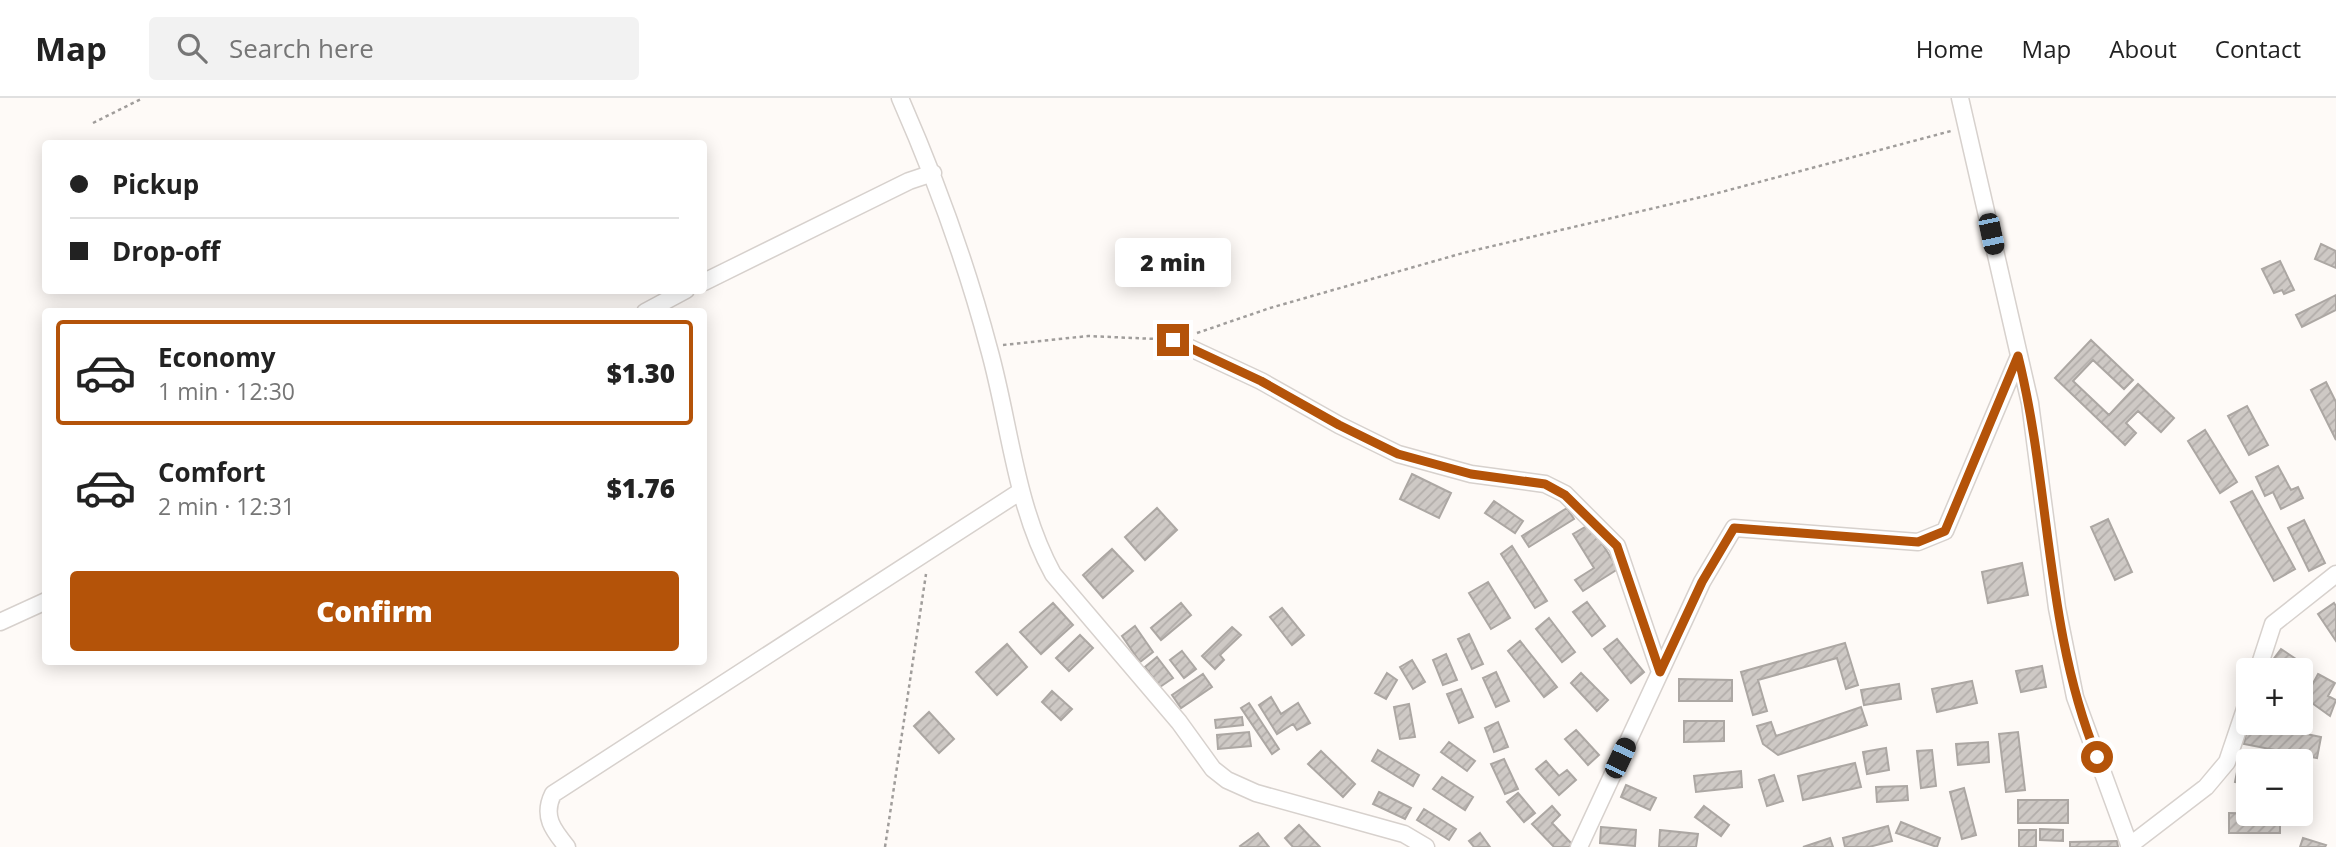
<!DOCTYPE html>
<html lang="en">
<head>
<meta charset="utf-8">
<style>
  body { margin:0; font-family:"Open Sans",sans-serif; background:#f2f2f2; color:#222; height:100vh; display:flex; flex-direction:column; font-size:26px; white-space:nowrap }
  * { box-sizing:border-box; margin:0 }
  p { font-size:23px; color:#767676 }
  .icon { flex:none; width:38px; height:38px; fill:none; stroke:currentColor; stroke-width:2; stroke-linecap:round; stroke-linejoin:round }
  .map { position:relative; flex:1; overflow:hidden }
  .panel { position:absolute; left:42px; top:210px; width:665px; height:357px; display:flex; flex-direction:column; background:#fff; border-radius:7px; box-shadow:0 4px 18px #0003 }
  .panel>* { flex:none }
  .guide { position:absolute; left:42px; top:42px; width:665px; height:154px; border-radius:7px; box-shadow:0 4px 18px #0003; display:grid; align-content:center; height:154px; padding:0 28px; background:#fff }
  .controls { position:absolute; left:2236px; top:560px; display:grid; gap:14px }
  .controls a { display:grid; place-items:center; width:77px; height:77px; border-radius:7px; background:#fff; box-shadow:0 4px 18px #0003; font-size:35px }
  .end { position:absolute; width:32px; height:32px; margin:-16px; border:9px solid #b45309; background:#fff; box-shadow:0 0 0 4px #fff }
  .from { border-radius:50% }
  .bubble { position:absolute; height:49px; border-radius:7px; background:#fff; box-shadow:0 4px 18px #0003; font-size:23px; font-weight:800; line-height:49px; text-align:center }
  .car { position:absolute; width:21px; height:42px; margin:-21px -10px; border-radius:9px; box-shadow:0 0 5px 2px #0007; background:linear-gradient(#222 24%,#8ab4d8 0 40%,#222 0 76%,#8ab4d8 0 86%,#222 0) }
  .guide b { display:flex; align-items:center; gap:24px; height:66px; font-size:26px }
  .guide b+b { border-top:2px solid #e0e0e0 }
  .guide i { width:18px; height:18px; background:#222 }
  ul { padding:12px 0 0; list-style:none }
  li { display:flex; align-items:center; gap:21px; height:105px; margin:0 14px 10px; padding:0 14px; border:4px solid transparent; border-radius:7px }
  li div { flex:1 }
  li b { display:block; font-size:26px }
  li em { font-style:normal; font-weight:800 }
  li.active { border-color:#b45309 }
  li>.icon { width:63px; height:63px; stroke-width:1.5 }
  .button { display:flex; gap:14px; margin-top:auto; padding:14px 28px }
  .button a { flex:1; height:80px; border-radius:7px; background:#b45309; color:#fff; font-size:28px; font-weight:800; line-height:80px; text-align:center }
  header { display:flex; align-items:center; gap:42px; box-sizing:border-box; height:98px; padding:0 35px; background:#fff; border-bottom:2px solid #e0e0e0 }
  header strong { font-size:33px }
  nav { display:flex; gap:38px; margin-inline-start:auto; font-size:24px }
  .search { width:490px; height:63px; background:#f2f2f2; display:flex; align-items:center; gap:18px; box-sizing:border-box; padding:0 24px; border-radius:7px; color:#767676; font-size:26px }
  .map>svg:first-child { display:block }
  .building { fill:url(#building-hatch); stroke:#aca7a3; stroke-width:2 }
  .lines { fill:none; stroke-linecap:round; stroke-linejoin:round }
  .minor-casing { stroke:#d7d1cd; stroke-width:19 }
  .path { stroke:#a09d9b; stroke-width:2.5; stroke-dasharray:3.5 3.5; stroke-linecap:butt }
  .minor { stroke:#fff; stroke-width:16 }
  .route { stroke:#b45309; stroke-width:9 }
</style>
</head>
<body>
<header>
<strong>Map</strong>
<div class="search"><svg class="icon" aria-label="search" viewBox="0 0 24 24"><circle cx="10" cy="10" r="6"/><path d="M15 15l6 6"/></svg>Search here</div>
<nav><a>Home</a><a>Map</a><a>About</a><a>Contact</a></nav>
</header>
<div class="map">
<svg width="2336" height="749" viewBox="0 0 2336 749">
  <defs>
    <pattern id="building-hatch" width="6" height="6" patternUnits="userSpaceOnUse" patternTransform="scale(1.75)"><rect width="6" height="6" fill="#cec9c5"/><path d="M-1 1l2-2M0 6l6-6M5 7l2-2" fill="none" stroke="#b2adaa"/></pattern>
  </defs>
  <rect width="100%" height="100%" fill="#fefaf7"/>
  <path class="building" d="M2321 146 2336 153V170L2315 161Z
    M2280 163 2294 192 2284 196 2282 192 2274 195 2262 171Z
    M2336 197V212L2302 229 2296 217Z
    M2091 242 2133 282 2124 291 2093 262 2073 283 2109 317 2138 286 2174 320 2161 334 2138 313 2126 325 2136 335 2125 347 2055 280Z
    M2326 284 2336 304V342L2311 292Z
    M2247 308 2268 347 2249 357 2228 318Z
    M2205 332 2237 384 2220 395 2188 343Z
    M2278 368 2291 392 2298 389 2303 400 2281 411 2273 394 2265 398 2256 379Z
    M1412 376 1451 395 1439 420 1400 401Z
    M2252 393 2295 471 2274 483 2231 404Z
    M1494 403 1523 423 1515 435 1485 415Z
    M1157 410 1177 432 1145 462 1125 439Z
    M1567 410 1574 421 1529 449 1522 438Z
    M2108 421 2132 474 2115 482 2091 429Z
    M2304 422 2325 465 2309 473 2288 430Z
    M1590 426 1618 471 1583 493 1575 482 1594 470 1573 436Z
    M1512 448 1547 503 1535 510 1501 456Z
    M1112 451 1133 473 1103 500 1083 477Z
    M2022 465 2028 497 1988 505 1982 474Z
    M1488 484 1510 520 1491 531 1469 495Z
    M1587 504 1605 528 1592 538 1573 514Z
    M1053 505 1073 527 1041 556 1020 534Z
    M1181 505 1191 517 1161 542 1151 530Z
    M2334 505 2336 508V543L2318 516Z
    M1282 510 1304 537 1292 547 1270 519Z
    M1549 520 1575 554 1562 564 1536 531Z
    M1135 528 1153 554 1140 564 1122 538Z
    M1232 529 1241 537 1220 557 1224 562 1215 571 1202 558Z
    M1469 536 1483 566 1472 571 1458 541Z
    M1080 537 1093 550 1069 573 1056 560Z
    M1617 541 1644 574 1631 585 1604 551Z
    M1520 543 1557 589 1544 599 1508 553Z
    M1845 545 1858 587 1846 591 1837 560 1758 582 1767 613 1753 617 1741 574Z
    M1007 546 1027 569 997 597 976 574Z
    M2281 551 2308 569 2301 580V572H2277L2269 567Z
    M1182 553 1196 571 1184 580 1170 562Z
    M1446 556 1457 582 1443 587 1433 562Z
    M1157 559 1173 580 1160 589 1145 569Z
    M1412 562 1425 584 1413 591 1400 569Z
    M2042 568 2046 589 2021 594 2016 573Z
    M1496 574 1509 603 1496 609 1483 580Z
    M1387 575 1397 582 1386 601 1375 595Z
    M1581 575 1608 602 1597 613 1571 585Z
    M1203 576 1212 589 1181 610 1172 597Z
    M2318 576 2335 585 2328 598 2336 602 2330 618 2305 600Z
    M1679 581 1732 582V603H1679Z
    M1972 583 1977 605 1937 614 1932 591Z
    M1899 586 1901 601 1864 607 1861 592Z
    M1461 591 1473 619 1459 625 1447 596Z
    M1052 593 1072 611 1061 622 1042 604Z
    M1271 599 1281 616 1298 605 1310 625 1297 632 1293 626 1277 636 1259 607Z
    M1249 605 1279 651 1272 656 1241 610Z
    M1409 606 1415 639 1400 641 1394 609Z
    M1861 609 1867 627 1778 657 1763 646 1757 628 1771 624 1776 638Z
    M929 614 954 641 939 655 914 628Z
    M1242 619 1243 627 1216 630 1215 622Z
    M1684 623H1724V643L1684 644Z
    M1498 624 1508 649 1494 654 1485 630Z
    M2248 624 2321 639 2317 660 2244 646Z
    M1576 632 1599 657 1588 667 1565 641Z
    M1249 634 1251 648 1218 651 1217 637Z
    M2018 634 2025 692 2006 694 1999 636Z
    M1449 644 1475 663 1467 673 1441 654Z
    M1988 644 1989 664 1958 667 1956 646Z
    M1886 650 1889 672 1867 676 1863 654Z
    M1378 652 1419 677 1413 688 1372 663Z
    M1932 652 1936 688 1921 690 1917 653Z
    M1321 653 1355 686 1343 699 1308 666Z
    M1504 661 1518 691 1505 696 1491 666Z
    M1546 663 1559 678 1567 672 1576 682 1559 697 1536 671Z
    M2239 664 2249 666V687L2235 684Z
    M1855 665 1861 689 1803 702 1798 678Z
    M1741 673 1742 689 1696 694 1694 678Z
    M1774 677 1783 703 1767 708 1759 682Z
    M1442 679 1473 699 1465 712 1433 691Z
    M1626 687 1656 700 1650 712 1621 699Z
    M1907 688 1908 702 1877 704 1876 689Z
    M1964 690 1976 737 1962 741 1950 694Z
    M1379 694 1411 710 1405 721 1373 706Z
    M1518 695 1535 715 1524 724 1507 704Z
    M2018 702H2068V725H2018Z
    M1552 708 1560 717 1552 725 1572 746 1569 749H1554L1532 726Z
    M1704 708 1729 727 1721 738 1695 719Z
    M1424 711 1456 731 1449 742 1417 722Z
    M2229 715 2280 716V735H2229Z
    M1901 724 1940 740 1937 749 1896 735Z
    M1299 727 1320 749H1293L1285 740Z
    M1888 728 1892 743 1869 749H1845L1843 740Z
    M1601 729 1636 732 1635 748 1600 745Z
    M2040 731 2063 732V743L2040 742Z
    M1660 732 1698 736 1696 749H1659Z
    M2019 732H2036V749H2019Z
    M1258 735 1269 749H1241L1240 748Z
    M1480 735 1490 749H1474L1469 743Z
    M1830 740 1833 749H1803Z
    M2303 740 2326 747 2325 749H2300Z
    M2117 743 2118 749H2070V744Z"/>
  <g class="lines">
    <g class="minor-casing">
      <path id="minor" d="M900 0C936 82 966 164 989 251 1010 326 1015 407 1053 476L1179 624 1213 671 1227 682 1256 695 1404 736 1426 749
        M1960 0 2030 305 2057 510 2075 599 2130 749
        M704 184 909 83 933 75
        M645 214 686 192
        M1173 242 1261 283 1339 327 1398 356 1471 376 1545 386 1565 396 1617 448 1660 574
        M0 524 46 503
        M2258 572 2273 526 2336 476
        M2129 748 2206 689 2227 664 2249 599
        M567 749C553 732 542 718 553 696L1021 393
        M1579 749 1702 484 1734 430 1918 444 1945 433 2019 258"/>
    </g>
    <path class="path" d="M93 25 143 0
      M1197 235 1270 210 1463 155 1714 96 1951 33
      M1003 247 1088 238 1156 241
      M885 749 926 476"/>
    <use href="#minor" class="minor"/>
  </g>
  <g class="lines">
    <path class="route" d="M1173 242 1261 283 1339 327 1398 356 1471 376 1545 386 1565 397 1617 448 1660 574 1702 484 1734 430 1918 444 1945 433 2018 258C2051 391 2045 531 2097 659"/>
  </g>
</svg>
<div class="controls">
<a>+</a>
<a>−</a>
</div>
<i class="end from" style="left:2097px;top:659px"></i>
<i class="end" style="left:1173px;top:242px"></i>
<div class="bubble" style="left:1115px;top:140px;width:116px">2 min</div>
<i class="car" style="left:1991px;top:136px;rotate:168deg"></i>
<i class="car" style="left:1620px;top:660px;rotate:25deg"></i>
<div class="guide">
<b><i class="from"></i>Pickup</b>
<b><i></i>Drop-off</b>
</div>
<section class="panel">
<ul>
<li class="active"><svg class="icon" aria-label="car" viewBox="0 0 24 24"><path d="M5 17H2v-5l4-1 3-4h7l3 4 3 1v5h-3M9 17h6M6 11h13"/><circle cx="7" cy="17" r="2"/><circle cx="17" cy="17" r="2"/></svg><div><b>Economy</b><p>1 min · 12:30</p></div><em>$1.30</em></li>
<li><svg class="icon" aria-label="car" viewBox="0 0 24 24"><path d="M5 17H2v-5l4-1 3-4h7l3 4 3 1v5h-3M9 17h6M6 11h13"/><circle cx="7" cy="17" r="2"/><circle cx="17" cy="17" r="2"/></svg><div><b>Comfort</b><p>2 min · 12:31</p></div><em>$1.76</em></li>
</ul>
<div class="button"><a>Confirm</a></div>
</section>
</div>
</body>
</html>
